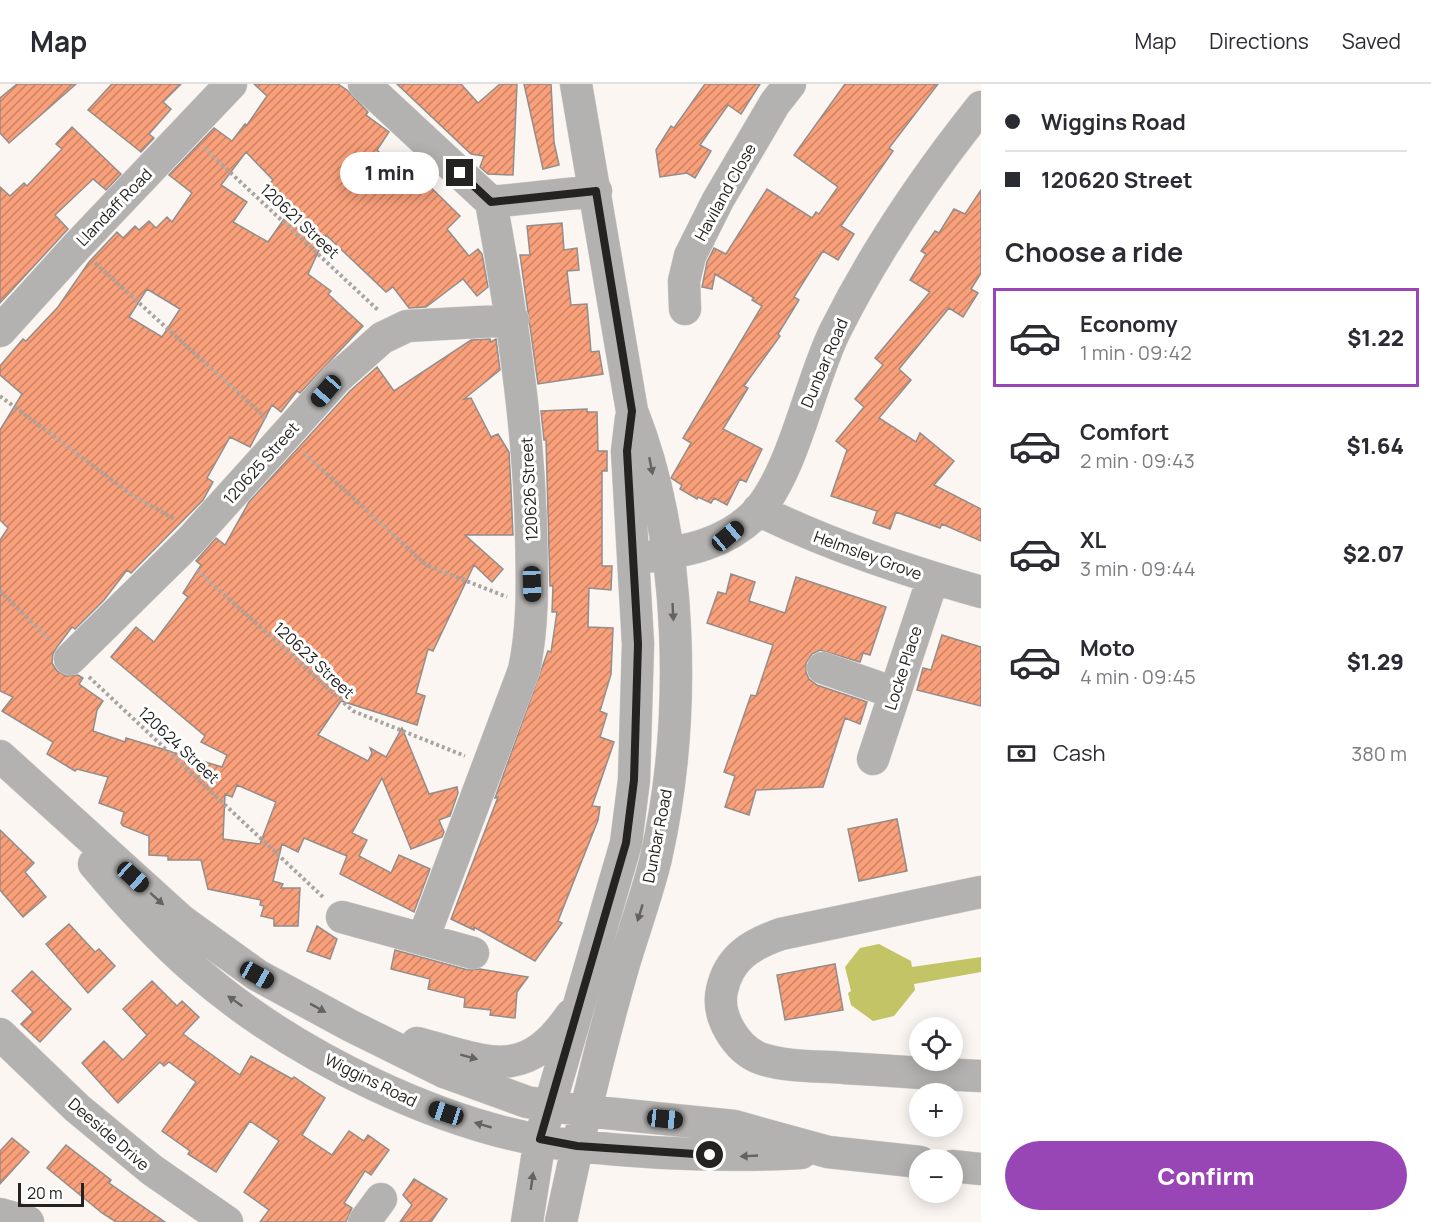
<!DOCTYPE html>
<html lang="en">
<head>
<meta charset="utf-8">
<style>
  body { margin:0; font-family:Manrope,sans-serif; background:#f7f7f7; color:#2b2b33; height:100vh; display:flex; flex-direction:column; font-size:22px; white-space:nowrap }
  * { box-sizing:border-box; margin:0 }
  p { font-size:20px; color:#7c7c81 }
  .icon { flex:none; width:33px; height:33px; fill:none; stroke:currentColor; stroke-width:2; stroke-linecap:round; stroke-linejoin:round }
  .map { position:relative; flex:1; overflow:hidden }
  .sheet { display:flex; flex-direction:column; background:#fff; width:450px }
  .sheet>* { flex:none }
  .top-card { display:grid; align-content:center; height:132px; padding:0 24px; background:#fff }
  .controls { position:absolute; left:909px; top:933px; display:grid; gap:12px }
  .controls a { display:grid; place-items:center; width:54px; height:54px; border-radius:50%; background:#fff; box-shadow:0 3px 15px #0003; font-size:30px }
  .scale { position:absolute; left:18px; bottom:15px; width:66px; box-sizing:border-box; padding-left:6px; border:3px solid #242321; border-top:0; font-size:16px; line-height:21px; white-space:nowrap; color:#242321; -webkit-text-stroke:4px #fff; paint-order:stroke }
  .end { position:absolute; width:27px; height:27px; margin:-14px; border:8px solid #242321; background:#fff; box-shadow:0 0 0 3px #fff }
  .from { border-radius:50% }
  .bubble { position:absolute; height:42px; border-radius:21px; background:#fff; box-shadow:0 3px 15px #0003; font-size:20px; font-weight:800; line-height:42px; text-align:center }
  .car { position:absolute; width:18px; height:36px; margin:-18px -9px; border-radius:8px; box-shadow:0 0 4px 2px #0007; background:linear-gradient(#222 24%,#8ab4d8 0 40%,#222 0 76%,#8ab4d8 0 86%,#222 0) }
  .top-card b { display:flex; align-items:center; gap:21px; height:57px; font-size:22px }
  .top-card b+b { border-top:2px solid #e1e1e2 }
  .top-card i { width:15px; height:15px; background:#2b2b33 }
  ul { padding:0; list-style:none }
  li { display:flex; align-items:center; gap:18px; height:99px; margin:0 12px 9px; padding:0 12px; border:3px solid transparent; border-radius:0px }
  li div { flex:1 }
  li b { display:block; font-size:22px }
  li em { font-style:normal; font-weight:800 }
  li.active { border-color:#9846b5 }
  li>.icon { width:54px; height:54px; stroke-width:1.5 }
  h2 { padding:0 24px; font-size:27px; line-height:72px }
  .pay { display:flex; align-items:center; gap:15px; height:66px; padding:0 24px; font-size:22px }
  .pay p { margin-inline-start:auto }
  .primary-button { display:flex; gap:12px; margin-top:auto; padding:12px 24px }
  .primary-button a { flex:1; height:69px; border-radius:36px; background:#9846b5; color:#fff; font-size:24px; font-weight:800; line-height:69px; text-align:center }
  header { display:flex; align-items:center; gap:36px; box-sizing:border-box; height:84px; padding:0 30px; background:#fff; border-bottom:2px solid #e1e1e2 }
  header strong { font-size:28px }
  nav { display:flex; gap:33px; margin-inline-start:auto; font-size:21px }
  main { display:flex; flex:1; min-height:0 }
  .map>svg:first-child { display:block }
  .water { fill:#c2c466 }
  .building { fill:url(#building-hatch); stroke:#938d8b; stroke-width:1.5; fill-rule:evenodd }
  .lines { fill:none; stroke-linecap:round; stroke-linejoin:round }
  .minor-casing { stroke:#d4d0cc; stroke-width:33 }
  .path { stroke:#a7a4a1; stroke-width:4; stroke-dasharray:3 3; stroke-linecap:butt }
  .minor { stroke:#b3b2b0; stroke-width:32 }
  .oneway { fill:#646361 }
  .route { stroke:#242321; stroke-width:8 }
  .labels { text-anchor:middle; stroke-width:6; stroke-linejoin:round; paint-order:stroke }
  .street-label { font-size:16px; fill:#242321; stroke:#fff }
</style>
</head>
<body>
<header>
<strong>Map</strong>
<nav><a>Map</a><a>Directions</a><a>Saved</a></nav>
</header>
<main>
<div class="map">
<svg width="981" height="1138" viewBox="0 0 981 1138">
  <defs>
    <pattern id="building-hatch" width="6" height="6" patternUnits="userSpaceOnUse" patternTransform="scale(1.5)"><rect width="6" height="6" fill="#f9a07a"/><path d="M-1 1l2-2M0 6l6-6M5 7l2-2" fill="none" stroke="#c98264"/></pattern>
  </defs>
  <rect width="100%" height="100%" fill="#fbf6f2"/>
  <path class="water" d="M879 860 911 877 912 883 981 873V888L914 900 915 906 894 932 873 937 851 921 848 909 851 907 845 883 860 864Z"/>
  <path class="building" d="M17 0H76L9 59 0 49V14Z
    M112 0H181L163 18 171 25 149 50 154 54 141 68 88 26Z
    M254 0H338L347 6 368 28 366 31 389 48 377 66 405 94 413 86 460 132 447 145 469 172 478 165 482 170 488 203 477 212 463 195 426 223 409 224 393 203 386 208 326 151 308 190 331 207 328 210 363 242 300 309 297 307 281 328 272 321 250 363 230 353 207 394 213 398 203 416 131 489 127 486 104 516 75 545 72 543 57 563 53 570 52 579 57 587 66 592 78 591 83 594 79 600 103 617 97 626 93 647 125 658 126 654 222 683 227 671 201 658 205 652 111 573 136 543 154 558 188 513 183 509 201 481 196 477 216 454 225 461 249 418 350 307 377 283 394 307 471 256 490 255 491 258 496 255 500 286 464 315 471 314 491 353 498 350 509 368 511 405 513 451H465L503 485 492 498 474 481 433 567 428 565 416 609 425 612 417 641 341 617 318 651 368 677 372 669 370 664 386 673 402 644 429 710 457 703 458 709 450 732 439 736 444 748 442 753 411 765 382 694 352 749 367 756 359 772 391 789 399 771 430 785 414 828 340 790 347 772 304 754 298 768 282 760 273 797 283 800 281 804H300L298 842H274V835L261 832 264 822 260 821 261 816 208 805 201 776H168V772L149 771V752L123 742 121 739 124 728 99 719 108 693 77 685 75 687 47 670 53 658 2 627 13 613 0 607V456L8 444 0 436V346L22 310 0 291V282L23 255 26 257 58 223 89 178 117 148 123 154 135 142 139 146 149 137 156 144 167 133 172 138 192 109 169 91 214 44 232 57 245 40 247 41 267 12ZM246 68 273 96 265 104 289 128 268 158 233 138 247 118 221 101ZM147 205 180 225 162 253 129 233ZM237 701 276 718 260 760 223 755 225 710 232 713Z
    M397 0H461L478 19 500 0H517L513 91 488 90 480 83 484 72 471 70Z
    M524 0H551L554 58 559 81 543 85Z
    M705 0H760L741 30 728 21 700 61 711 67 695 94 687 89 660 93 656 66 671 42 674 44Z
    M845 0H938L889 64 893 67 841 142 854 150 838 176 823 167 794 213 799 216 778 250 780 252 744 302 748 304 723 345 762 365 746 398 740 395 727 421 714 414 711 419 698 413 697 415 680 405 682 401 671 394 691 359 683 354 762 222 752 216 754 214 715 190 712 205 702 203 707 178 714 164 726 170 767 105 812 134 816 128 819 130 838 103 794 71Z
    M72 43 121 90 106 106 93 95 55 131 68 145 0 219V103L10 112 24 99 27 102 62 65 56 60Z
    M981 106V189L971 205 978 209 963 233 949 224 899 285 911 296 879 334 916 358 920 349 954 377 934 401 981 425V457L942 440 940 444 896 428 890 445 873 439 877 427 831 412 847 366 836 357 864 323 855 315 883 281 875 274 930 208 910 196 926 170 921 167 935 147 939 149 954 125 965 130Z
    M562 139 564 166 577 164 579 186 567 187 571 221 587 220 591 268 599 267 603 290 538 300 520 171H530L527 142Z
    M587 325V328H597L598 367H607V387H602V482H612L611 506 589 504 588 543 613 544 611 590 600 627 607 630 600 653 614 658 592 722 600 723 598 736 558 837 562 839 535 877 474 843V846L451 835 498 713 495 714 548 567 551 568 557 528H552L553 502H550L546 356H544L541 327Z
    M731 490 755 498 749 517 785 529 796 493 886 523 870 571 863 569 860 578 820 566 812 570 806 579V588L809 595 817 601 867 618 860 640 845 634 823 703 756 706 749 731 725 723 735 692 724 688 751 611 756 612 773 561 707 539 718 508 726 510Z
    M942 551 981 563V622L917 606 923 584 931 586Z
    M897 735 907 787 859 797 848 745Z
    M0 746 34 779 25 788 46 813 23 833 0 806Z
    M69 840 95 868 99 865 115 882 88 909 46 860Z
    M317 842 337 855 330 875 307 867Z
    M395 866 468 886 480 885 528 893 517 908 515 934 490 931 491 926 464 923 465 914 428 905 430 895 391 885Z
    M835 880 843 926 785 936 777 891Z
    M32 887 71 925 40 958 21 940 33 928 12 907Z
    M152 897 177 922 182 917 199 933 183 950 240 991 251 972 292 995 294 993 325 1014 302 1051 332 1071 349 1047 364 1057 368 1051 389 1066 371 1091 365 1087 344 1119 352 1124 346 1138H260L269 1126 244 1108 279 1057 250 1037 216 1088 188 1070 190 1067 162 1047 196 998 169 978 164 982 160 978 118 1019 82 979 104 957 123 976 147 951 123 925Z
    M12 1054 29 1068 0 1100V1067Z
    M66 1061 111 1096 109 1099 165 1138H116L102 1129 47 1084Z
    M414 1095 447 1115 431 1138H400L412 1121 403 1111Z"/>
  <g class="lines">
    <g class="minor-casing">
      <path id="minor" d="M364 0 491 118 596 107
        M685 225 684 197 690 172 718 116 775 19 790 0
        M0 247 77 162 231 0
        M758 426C829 461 905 486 981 508
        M647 473C688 467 729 459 758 427 794 385 810 298 835 247 875 167 925 93 981 23
        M70 575 190 457 337 294 382 254 407 242 513 236
        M823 584 895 609
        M0 672 182 837 257 891 351 942 444 988 527 1018 586 1027 734 1042 828 1068 920 1078
        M873 675 933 494
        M94 780C125 817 157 853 194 885 292 971 448 1048 578 1062 652 1070 726 1073 801 1069
        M981 808 781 850C752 860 729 873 722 906 716 932 736 966 762 975 787 983 818 982 844 984 890 987 935 990 981 992
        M342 833 473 869
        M423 855 524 586C534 539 532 493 531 445 528 334 511 227 491 118
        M0 950 77 1024 152 1086 227 1138
        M417 959C486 977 524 1000 571 931
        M952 1082 981 1085
        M0 1130 28 1138
        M364 1138 381 1115
        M527 1138 540 1055 626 759 634 696 638 560 627 367 631 334
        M561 1138C579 1052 599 967 623 883 634 846 647 811 656 774 687 636 684 458 632 327L576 0"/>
    </g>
    <path class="path" d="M204 64 379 227
      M95 179 267 335
      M0 312 132 411 176 436
      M304 369 426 481 507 513
      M197 486 353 627 465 672
      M0 507 51 557
      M89 593 324 814"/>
    <use href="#minor" class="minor"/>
  </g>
  <defs><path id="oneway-solid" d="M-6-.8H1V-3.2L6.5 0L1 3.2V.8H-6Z" transform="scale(1.5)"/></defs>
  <g class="oneway">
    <use href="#oneway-solid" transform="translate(651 382) rotate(79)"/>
    <use href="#oneway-solid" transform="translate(673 528) rotate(87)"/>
    <use href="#oneway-solid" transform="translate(157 815) rotate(42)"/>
    <use href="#oneway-solid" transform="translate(640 829) rotate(107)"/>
    <use href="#oneway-solid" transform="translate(235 917) rotate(-145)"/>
    <use href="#oneway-solid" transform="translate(318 924) rotate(29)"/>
    <use href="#oneway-solid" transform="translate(469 973) rotate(15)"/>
    <use href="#oneway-solid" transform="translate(483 1041) rotate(-164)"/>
    <use href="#oneway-solid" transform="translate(749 1072) rotate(177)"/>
    <use href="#oneway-solid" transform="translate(532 1097) rotate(-82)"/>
  </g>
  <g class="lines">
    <path class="route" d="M460 89 491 118 596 107 632 327 627 367 638 560 634 696 626 759 540 1055 577 1062 710 1071"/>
  </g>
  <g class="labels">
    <g class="street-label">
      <text transform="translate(725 108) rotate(-61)" y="6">Haviland Close</text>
      <text transform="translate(114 123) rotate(-46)" y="6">Llandaff Road</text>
      <text transform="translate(300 137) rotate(43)" y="6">120621 Street</text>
      <text transform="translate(824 279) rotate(-67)" y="6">Dunbar Road</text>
      <text transform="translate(261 379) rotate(-48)" y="6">120625 Street</text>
      <text transform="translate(529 405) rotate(-93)" y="6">120626 Street</text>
      <text transform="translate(868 471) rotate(20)" y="6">Helmsley Grove</text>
      <text transform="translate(314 576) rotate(43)" y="6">120623 Street</text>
      <text transform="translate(903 584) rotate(-72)" y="6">Locke Place</text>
      <text transform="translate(179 661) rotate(43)" y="6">120624 Street</text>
      <text transform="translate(657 752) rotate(-79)" y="6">Dunbar Road</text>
      <text transform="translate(371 996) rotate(26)" y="6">Wiggins Road</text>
      <text transform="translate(109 1050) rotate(41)" y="6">Deeside Drive</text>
    </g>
  </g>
</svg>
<div class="controls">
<a><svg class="icon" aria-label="locate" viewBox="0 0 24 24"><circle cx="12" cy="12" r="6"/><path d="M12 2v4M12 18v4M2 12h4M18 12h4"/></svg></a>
<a>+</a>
<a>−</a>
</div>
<div class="scale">20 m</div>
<i class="end from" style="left:710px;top:1071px"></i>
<i class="end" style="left:460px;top:89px"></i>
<div class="bubble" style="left:340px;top:68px;width:99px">1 min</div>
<i class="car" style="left:326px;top:307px;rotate:221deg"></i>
<i class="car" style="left:728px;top:452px;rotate:50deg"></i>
<i class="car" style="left:532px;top:500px;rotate:178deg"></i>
<i class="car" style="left:133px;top:793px;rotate:132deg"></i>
<i class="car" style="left:257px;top:891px;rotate:119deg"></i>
<i class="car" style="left:446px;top:1029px;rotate:288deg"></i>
<i class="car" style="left:665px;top:1035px;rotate:96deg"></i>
</div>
<section class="sheet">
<div class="top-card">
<b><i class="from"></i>Wiggins Road</b>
<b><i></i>120620 Street</b>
</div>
<h2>Choose a ride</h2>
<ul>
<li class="active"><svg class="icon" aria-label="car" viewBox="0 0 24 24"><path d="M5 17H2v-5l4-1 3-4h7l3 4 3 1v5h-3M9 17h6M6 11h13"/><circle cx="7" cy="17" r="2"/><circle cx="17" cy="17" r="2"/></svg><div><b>Economy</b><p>1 min · 09:42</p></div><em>$1.22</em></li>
<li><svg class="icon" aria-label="car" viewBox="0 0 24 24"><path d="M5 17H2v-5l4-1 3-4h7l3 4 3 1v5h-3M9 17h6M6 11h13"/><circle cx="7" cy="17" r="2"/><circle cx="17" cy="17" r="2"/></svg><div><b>Comfort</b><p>2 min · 09:43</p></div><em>$1.64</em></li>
<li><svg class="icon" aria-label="car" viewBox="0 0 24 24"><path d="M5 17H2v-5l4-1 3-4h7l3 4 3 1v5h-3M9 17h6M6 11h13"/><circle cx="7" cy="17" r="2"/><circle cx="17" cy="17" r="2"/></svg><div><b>XL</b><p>3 min · 09:44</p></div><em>$2.07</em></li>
<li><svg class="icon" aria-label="car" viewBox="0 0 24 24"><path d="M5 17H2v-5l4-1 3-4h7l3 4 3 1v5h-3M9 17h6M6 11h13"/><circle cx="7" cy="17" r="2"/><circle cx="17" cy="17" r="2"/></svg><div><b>Moto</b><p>4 min · 09:45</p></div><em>$1.29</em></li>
</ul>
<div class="pay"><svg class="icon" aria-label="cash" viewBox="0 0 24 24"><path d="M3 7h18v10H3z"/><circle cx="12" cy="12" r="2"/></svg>Cash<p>380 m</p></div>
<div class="primary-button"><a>Confirm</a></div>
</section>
</main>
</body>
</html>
